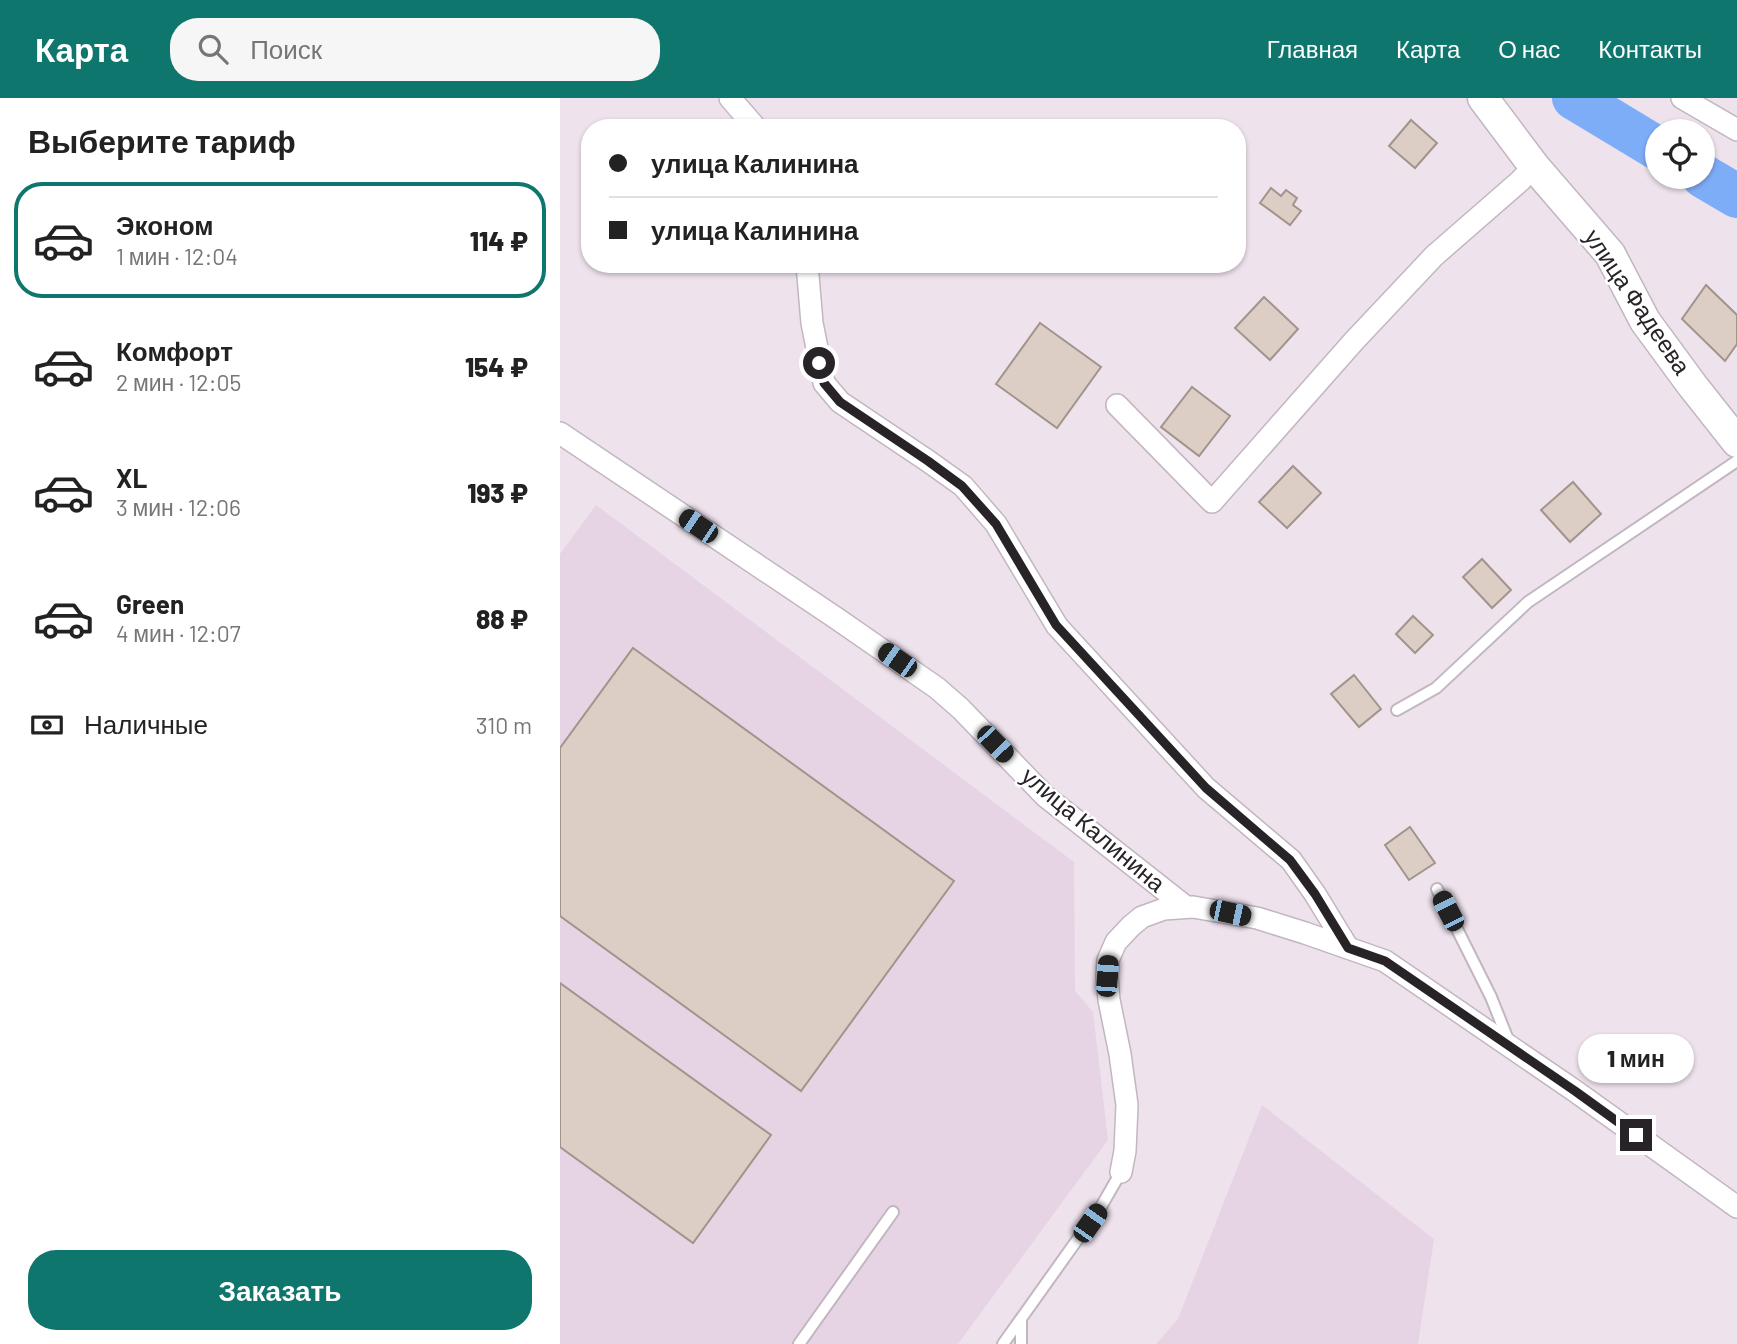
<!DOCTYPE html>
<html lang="ru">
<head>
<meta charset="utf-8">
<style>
  body { margin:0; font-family:Barlow,sans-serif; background:#f6f6f6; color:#222; height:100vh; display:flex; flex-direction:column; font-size:26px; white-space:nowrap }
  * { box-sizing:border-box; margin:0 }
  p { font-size:23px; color:#767676 }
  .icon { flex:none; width:38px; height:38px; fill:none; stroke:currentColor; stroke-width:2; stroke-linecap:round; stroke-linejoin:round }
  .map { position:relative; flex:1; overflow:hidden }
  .panel { display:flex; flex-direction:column; background:#fff; width:560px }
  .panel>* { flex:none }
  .guide { position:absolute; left:21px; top:21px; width:665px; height:154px; border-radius:28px; box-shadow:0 2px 5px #0004; display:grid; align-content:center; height:154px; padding:0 28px; background:#fff }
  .buttons { position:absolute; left:1085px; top:21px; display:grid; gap:14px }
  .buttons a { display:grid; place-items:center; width:70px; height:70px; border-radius:50%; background:#fff; box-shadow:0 2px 5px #0004; font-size:35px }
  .end { position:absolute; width:32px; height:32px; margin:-16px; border:9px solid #282327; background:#fff; box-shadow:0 0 0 4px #fff }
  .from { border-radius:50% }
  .bubble { position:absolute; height:49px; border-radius:24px; background:#fff; box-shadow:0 2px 5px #0004; font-size:23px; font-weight:800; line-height:49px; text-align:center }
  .car { position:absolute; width:21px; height:42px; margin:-21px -10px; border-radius:9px; box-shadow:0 0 5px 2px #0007; background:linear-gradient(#222 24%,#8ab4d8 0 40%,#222 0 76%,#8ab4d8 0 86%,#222 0) }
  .guide b { display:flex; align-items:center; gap:24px; height:66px; font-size:26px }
  .guide b+b { border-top:2px solid #e0e0e0 }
  .guide i { width:18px; height:18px; background:#222 }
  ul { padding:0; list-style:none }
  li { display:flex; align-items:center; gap:21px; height:116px; margin:0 14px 10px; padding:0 14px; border:4px solid transparent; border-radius:28px }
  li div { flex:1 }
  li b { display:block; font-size:26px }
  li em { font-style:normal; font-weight:800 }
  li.on { border-color:#0f766e }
  li>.icon { width:63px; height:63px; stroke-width:1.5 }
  h2 { padding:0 28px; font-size:32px; line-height:84px }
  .pay { display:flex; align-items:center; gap:18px; height:77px; padding:0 28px; font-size:26px }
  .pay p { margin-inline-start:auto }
  .action { display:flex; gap:14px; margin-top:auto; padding:14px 28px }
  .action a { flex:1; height:80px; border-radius:28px; background:#0f766e; color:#fff; font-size:28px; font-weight:800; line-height:80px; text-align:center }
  header { display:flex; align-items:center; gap:42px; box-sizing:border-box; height:98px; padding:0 35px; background:#0f766e; color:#fff }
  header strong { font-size:33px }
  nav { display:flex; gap:38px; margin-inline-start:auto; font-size:24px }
  .search { width:490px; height:63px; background:#f6f6f6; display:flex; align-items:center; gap:18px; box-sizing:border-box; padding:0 24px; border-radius:28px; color:#767676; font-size:26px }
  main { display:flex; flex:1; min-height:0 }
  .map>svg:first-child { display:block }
  .built { fill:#e6d4e5 }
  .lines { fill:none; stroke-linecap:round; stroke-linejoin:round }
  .river { stroke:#7eadf7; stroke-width:44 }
  .building { fill:#dccec5; stroke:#a1948b; stroke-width:2 }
  .lane-casing { stroke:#c2b6c1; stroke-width:14 }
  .street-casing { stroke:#c2b6c1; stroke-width:24 }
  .secondary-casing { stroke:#c2b6c1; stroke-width:33 }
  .lane { stroke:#fff; stroke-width:10 }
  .street { stroke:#fff; stroke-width:21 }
  .secondary { stroke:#fff; stroke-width:30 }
  .route { stroke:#282327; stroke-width:9 }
  .labels { text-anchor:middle; stroke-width:5; stroke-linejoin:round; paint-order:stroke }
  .street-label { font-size:24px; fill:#282327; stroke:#fff }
</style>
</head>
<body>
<header>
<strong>Карта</strong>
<div class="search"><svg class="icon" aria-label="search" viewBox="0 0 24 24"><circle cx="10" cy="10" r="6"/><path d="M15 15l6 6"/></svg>Поиск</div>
<nav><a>Главная</a><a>Карта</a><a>О нас</a><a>Контакты</a></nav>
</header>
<main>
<section class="panel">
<h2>Выберите тариф</h2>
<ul>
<li class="on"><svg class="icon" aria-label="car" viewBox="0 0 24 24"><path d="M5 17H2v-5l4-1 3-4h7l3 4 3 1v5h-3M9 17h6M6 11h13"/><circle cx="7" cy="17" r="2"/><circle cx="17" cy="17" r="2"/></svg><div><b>Эконом</b><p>1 мин · 12:04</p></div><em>114 ₽</em></li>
<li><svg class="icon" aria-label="car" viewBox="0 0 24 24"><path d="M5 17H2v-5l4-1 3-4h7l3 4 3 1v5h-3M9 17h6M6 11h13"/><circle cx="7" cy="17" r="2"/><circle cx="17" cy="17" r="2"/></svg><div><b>Комфорт</b><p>2 мин · 12:05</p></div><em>154 ₽</em></li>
<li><svg class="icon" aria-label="car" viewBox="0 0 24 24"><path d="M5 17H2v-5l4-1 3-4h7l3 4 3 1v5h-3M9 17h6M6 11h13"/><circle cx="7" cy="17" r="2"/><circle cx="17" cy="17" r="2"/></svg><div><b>XL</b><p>3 мин · 12:06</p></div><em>193 ₽</em></li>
<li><svg class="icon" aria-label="car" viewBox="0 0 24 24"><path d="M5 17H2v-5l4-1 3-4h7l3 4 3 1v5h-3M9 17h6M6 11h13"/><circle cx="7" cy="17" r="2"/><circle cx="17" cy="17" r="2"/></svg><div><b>Green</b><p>4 мин · 12:07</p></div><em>88 ₽</em></li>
</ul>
<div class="pay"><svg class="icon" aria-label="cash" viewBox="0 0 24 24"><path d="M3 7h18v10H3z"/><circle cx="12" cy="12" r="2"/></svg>Наличные<p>310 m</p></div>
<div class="action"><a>Заказать</a></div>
</section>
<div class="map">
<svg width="1177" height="1246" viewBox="0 0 1177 1246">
  <rect width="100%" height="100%" fill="#eee2ed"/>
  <path class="built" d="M36 407 514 764 515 893 533 914 548 1042 398 1246H0V456Z
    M702 1007 874 1141 858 1246H596L618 1221Z"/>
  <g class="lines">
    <path class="river" d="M1014 0 1097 50
      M1143 78 1177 98"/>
  </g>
  <path class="building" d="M851 22 877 45 855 70 829 48Z
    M711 90 721 98 726 92 737 100 733 107 741 113 730 127 700 105Z
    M1146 187 1177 217V246L1165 263 1122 221Z
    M704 199 738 231 710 262 675 230Z
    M480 225 541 269 497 330 436 286Z
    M632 289 670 318 639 358 601 329Z
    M733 368 761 395 727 430 699 404Z
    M1013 384 1041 416 1010 444 981 412Z
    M922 461 951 492 932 510 903 479Z
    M853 518 873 537 855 555 836 536Z
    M73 550 394 783 241 993 0 818V650Z
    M794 577 821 611 799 629 771 596Z
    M850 729 875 765 849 782 825 747Z
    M0 885 211 1037 133 1145 0 1049Z"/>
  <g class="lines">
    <g class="lane-casing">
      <path id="lane" d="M837 612 876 590 968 504 1177 363
        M877 791 931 899 949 944
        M239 1246 333 1114
        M443 1246 542 1107 561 1074
        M461 1246V1221"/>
    </g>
    <g class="street-casing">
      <path id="street" d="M170 0 196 30
        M1122 0 1177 32
        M247 166 252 225 264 285 280 304 368 363 403 388 436 426 497 528 646 690 731 762 755 796 788 850
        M557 307 652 404 794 243 874 158 960 83 974 68
        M0 335 276 520 377 590 401 611 485 698 626 809
        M561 1074 565 1053 567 1007 560 956 549 902 547 878 548 862 556 844 571 828 582 819 604 811 633 809 697 820 745 835 825 863 1015 993 1177 1109"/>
    </g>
    <g class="secondary-casing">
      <path id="secondary" d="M923 0 974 68 1050 156 1085 223 1132 287 1177 344"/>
    </g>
    <use href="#lane" class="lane"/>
    <use href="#street" class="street"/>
    <use href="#secondary" class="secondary"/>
  </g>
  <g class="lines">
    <path class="route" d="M259 265 264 285 280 304 368 363 402 388 436 426 496 527 646 690 730 762 755 796 788 850 825 863 1015 993 1076 1037"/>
  </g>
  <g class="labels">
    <g class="street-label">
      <text transform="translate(1077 204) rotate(56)" y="8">улица Фадеева</text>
      <text transform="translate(533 732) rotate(40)" y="8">улица Калинина</text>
    </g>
  </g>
</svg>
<div class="buttons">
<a><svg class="icon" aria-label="locate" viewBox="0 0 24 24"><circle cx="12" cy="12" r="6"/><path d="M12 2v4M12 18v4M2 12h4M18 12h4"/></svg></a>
</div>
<i class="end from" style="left:259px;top:265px"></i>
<i class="end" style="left:1076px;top:1037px"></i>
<div class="bubble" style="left:1018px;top:936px;width:116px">1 мин</div>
<i class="car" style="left:138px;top:428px;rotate:304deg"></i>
<i class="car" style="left:337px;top:562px;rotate:305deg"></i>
<i class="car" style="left:435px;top:646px;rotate:136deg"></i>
<i class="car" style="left:888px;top:813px;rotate:333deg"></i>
<i class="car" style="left:670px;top:815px;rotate:102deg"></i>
<i class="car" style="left:547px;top:878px;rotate:4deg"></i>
<i class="car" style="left:530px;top:1125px;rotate:35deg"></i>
<div class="guide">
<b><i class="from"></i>улица Калинина</b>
<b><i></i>улица Калинина</b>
</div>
</div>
</main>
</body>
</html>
